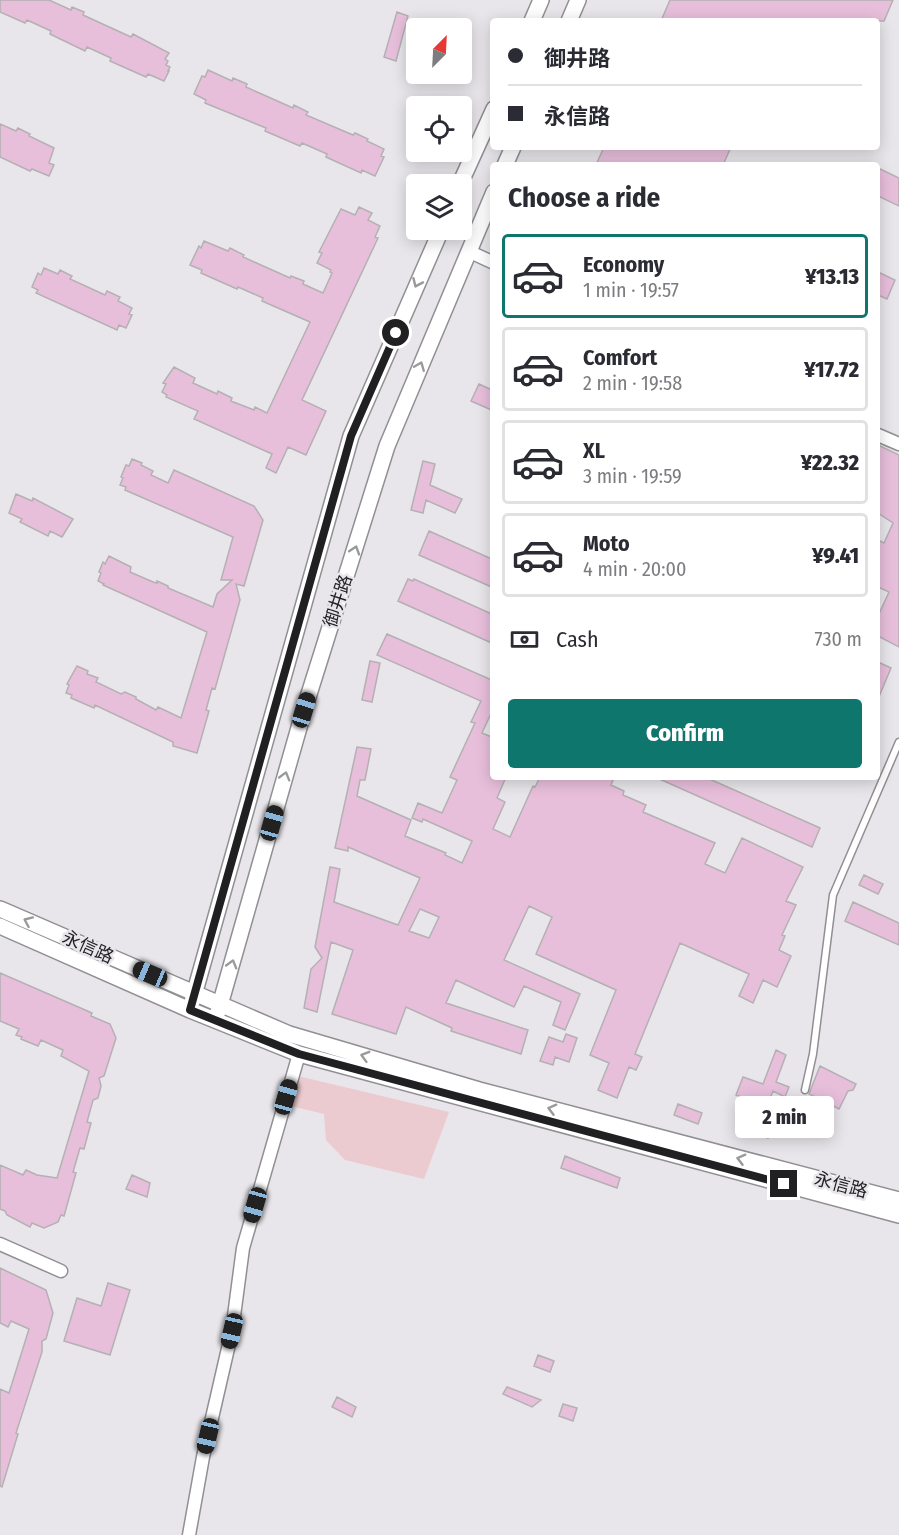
<!DOCTYPE html>
<html lang="en">
<head>
<meta charset="utf-8">
<style>
  body { margin:0; font-family:"Fira Sans Condensed","Noto Sans SC",sans-serif; background:#f7f7f7; color:#2b2b33; height:100vh; display:flex; flex-direction:column; font-size:22px; white-space:nowrap }
  * { box-sizing:border-box; margin:0 }
  p { font-size:20px; color:#7c7c81 }
  .icon { flex:none; width:33px; height:33px; fill:none; stroke:currentColor; stroke-width:2; stroke-linecap:round; stroke-linejoin:round }
  .map { position:relative; flex:1; overflow:hidden }
  .sheet { position:absolute; left:490px; top:162px; width:390px; height:618px; display:flex; flex-direction:column; background:#fff; border-radius:6px; box-shadow:0 3px 15px #0003 }
  .sheet>* { flex:none }
  .banner { position:absolute; left:490px; top:18px; width:390px; height:132px; border-radius:6px; box-shadow:0 3px 15px #0003; display:grid; align-content:center; height:132px; padding:0 18px; background:#fff }
  .needle { width:39px; rotate:24deg }
  .fabs { position:absolute; left:406px; top:18px; display:grid; gap:12px }
  .fabs a { display:grid; place-items:center; width:66px; height:66px; border-radius:6px; background:#fff; box-shadow:0 3px 15px #0003; font-size:30px }
  .end { position:absolute; width:27px; height:27px; margin:-14px; border:8px solid #201f21; background:#fff; box-shadow:0 0 0 3px #fff }
  .from { border-radius:50% }
  .bubble { position:absolute; height:42px; border-radius:6px; background:#fff; box-shadow:0 3px 15px #0003; font-size:20px; font-weight:800; line-height:42px; text-align:center }
  .car { position:absolute; width:18px; height:36px; margin:-18px -9px; border-radius:8px; box-shadow:0 0 4px 2px #0007; background:linear-gradient(#222 24%,#8ab4d8 0 40%,#222 0 76%,#8ab4d8 0 86%,#222 0) }
  .banner b { display:flex; align-items:center; gap:21px; height:57px; font-size:22px }
  .banner b+b { border-top:2px solid #e1e1e2 }
  .banner i { width:15px; height:15px; background:#2b2b33 }
  ul { padding:0; list-style:none }
  li { display:flex; align-items:center; gap:18px; height:84px; margin:0 12px 9px; padding:0 6px; border:3px solid #e1e1e2; border-radius:6px }
  li div { flex:1 }
  li b { display:block; font-size:22px }
  li em { font-style:normal; font-weight:800 }
  li.selected { border-color:#0f766e }
  li>.icon { width:54px; height:54px; stroke-width:1.5 }
  h2 { padding:0 18px; font-size:27px; line-height:72px }
  .pay { display:flex; align-items:center; gap:15px; height:66px; padding:0 18px; font-size:22px }
  .pay p { margin-inline-start:auto }
  .primary-button { display:flex; gap:12px; margin-top:auto; padding:12px 18px }
  .primary-button a { flex:1; height:69px; border-radius:6px; background:#0f766e; color:#fff; font-size:24px; font-weight:800; line-height:69px; text-align:center }
  .map>svg:first-child { display:block }
  .green { fill:#ebcbd0 }
  .building { fill:#e8bfdb; stroke:#b4b0b3; stroke-width:1.5; fill-rule:evenodd }
  .lines { fill:none; stroke-linecap:round; stroke-linejoin:round }
  .service-casing { stroke:#918f93; stroke-width:9 }
  .minor-casing { stroke:#918f93; stroke-width:15 }
  .tertiary-casing { stroke:#918f93; stroke-width:18 }
  .service { stroke:#fff; stroke-width:6 }
  .minor { stroke:#fff; stroke-width:12 }
  .tertiary { stroke:#fff; stroke-width:15 }
  .oneway { stroke:#9b9a9b }
  .route { stroke:#201f21; stroke-width:8 }
  .labels { text-anchor:middle; stroke-width:5; stroke-linejoin:round; paint-order:stroke }
  .street-label { font-size:18px; fill:#201f21; stroke:#e8e6ea }
</style>
</head>
<body>
<div class="map">
<svg width="899" height="1535" viewBox="0 0 899 1535">
  <rect width="100%" height="100%" fill="#e8e6ea"/>
  <path class="green" d="M298 1076 449 1112 424 1179 345 1160 326 1140 324 1114 291 1106Z"/>
  <path class="building" d="M0 0H49L71 10 72 7 84 12 83 15 131 37 133 34 169 53 165 59 168 61 166 65 170 67 168 71H169L164 81 148 74 146 77 110 61 111 58 87 47 85 51 50 34 51 31 27 20 25 23 0 12Z
    M670 0H893L884 21H661Z
    M397 12 408 16 396 61 384 57Z
    M208 70 232 81 233 78 247 84 246 87 293 108 294 105 308 112 306 115 353 135 355 133 368 139 367 141 384 149 381 156 384 157 375 176 362 170 361 173 326 157 327 154 302 143 300 146 265 131 266 128 205 103 206 100 194 94 202 76 205 77Z
    M0 124 16 131 18 128 30 134 29 136 54 148 49 163 54 165 49 176 32 169 30 171 0 157Z
    M604 147H731L723 165H596Z
    M878 168 899 178V206L878 196Z
    M359 207 372 213 368 220 380 226 375 237 378 238 302 400 326 411 306 455 288 447 276 473 266 468 272 454 194 419 198 411 166 397 167 395 162 392 166 384 163 383 174 367 195 378 193 383 217 394 218 391 232 398 231 401 254 410 255 407 267 413 310 322 262 301 263 298 238 287 237 289 201 273 202 270 190 265 199 246 201 248 204 241 228 251 230 248 244 255 243 257 290 278 291 276 304 281 303 284 323 293 332 273 330 272 331 270 317 263 322 253 319 252 341 209 355 215Z
    M44 268 58 274 60 270 72 276 70 279 105 295 107 291 120 297 118 301 132 308 129 314 132 315 126 328 119 325 117 330 36 293 38 290 32 287 38 273 41 275Z
    M878 272 895 280 887 299 878 295Z
    M479 384 494 391V411L471 401Z
    M878 445 899 455V647L878 636V616L889 592 878 587V540L884 543 893 523 878 513Z
    M132 459 142 463 141 465 153 471 151 475 168 483 174 470 254 506 263 520 244 586 236 584 240 600 215 689 212 688 206 710 209 711 197 753 173 746V742L95 705 94 708 71 698 72 695 66 693 69 685 67 684 77 666 88 671 87 674 98 678 96 682 121 694 125 692 136 697V699L156 710 158 707 181 718 207 632 103 585 104 584 98 581 101 573 99 572 103 562 105 564 109 556 131 567 130 572 153 582 157 583V581L168 586V588L213 607 217 594 232 580H221L233 537 125 490 126 487 120 485 123 478 121 477 126 465 129 466Z
    M423 461 435 464 430 485 462 499 455 513 426 500 423 513 411 510Z
    M16 494 32 501 33 498 73 519 62 537 50 531 48 536 20 522 22 519 9 513Z
    M429 531 494 560V588L419 555Z
    M408 579 413 581 414 579 494 615V644L398 601Z
    M387 634 494 681V707L482 733 494 738V777H506L497 798 505 802 493 829 510 837 533 786 535 787 540 777H607L613 780 611 785 624 791 623 795 646 805 643 812 715 843 705 864 725 873 742 838 803 867 786 901 796 905 782 935 785 936 779 950 791 956 777 987 763 980 753 1003 739 996 749 974 680 943 635 1054 642 1057 636 1070 629 1067 617 1098 598 1090 609 1063 590 1055 616 990 536 954 552 917 529 906 504 960 580 994 565 1030 553 1025 561 1002 524 986 514 1007 456 980 446 1003 528 1030 521 1054 451 1031 452 1028 406 1007 396 1034 332 1014 353 950 331 942 317 1012 304 1008 311 969 322 958 315 947 330 867 340 869 334 902 398 925 420 878 348 847V851L335 848 357 747 371 749 365 780H360L357 796 411 820 405 836 446 853 445 855 462 863 472 841 423 819 422 822 412 818 418 803 442 813 457 780 450 777 475 723 471 722 481 701 377 655ZM420 909 439 917 429 938 409 931Z
    M370 661 380 663 372 702 362 700Z
    M878 662 891 668 878 699Z
    M655 777H705L820 828 812 847Z
    M864 875 883 884 878 894 859 885Z
    M853 902 899 923V945L845 921Z
    M0 973 92 1013 91 1016 110 1024 116 1038 104 1076 99 1078 101 1086 98 1098 93 1100 87 1122 91 1123 84 1149 80 1148 73 1172 76 1173 64 1216 61 1215 58 1222 44 1228 32 1223 30 1227 7 1215 5 1211 0 1209V1165L23 1175 26 1170 37 1175 57 1178 89 1071 61 1056 63 1050 41 1040 38 1046 21 1039 22 1037 16 1035 19 1029 0 1021Z
    M566 1034 577 1038 569 1062 555 1057 553 1065 540 1061 549 1037 563 1042Z
    M776 1050 786 1055 776 1082 789 1087 785 1097 773 1091 766 1109 778 1114 768 1138 744 1131 755 1102 736 1095 743 1077 763 1084Z
    M820 1066 856 1084 853 1090 848 1091 839 1109 809 1094Z
    M678 1104 702 1113 698 1124 674 1115Z
    M565 1156 620 1178 617 1188 561 1168Z
    M132 1175 150 1183 147 1197 126 1189Z
    M0 1268 46 1290 53 1313 46 1339 42 1341V1352L16 1433 18 1434 2 1487 0 1486V1389L9 1393 29 1329 11 1321 8 1327 0 1323Z
    M108 1283 130 1290 110 1355 64 1341 77 1298 101 1306Z
    M538 1355 554 1361 550 1372 534 1366Z
    M507 1387 541 1400 532 1407 503 1394Z
    M337 1397 356 1407 352 1417 332 1407Z
    M563 1404 577 1408 573 1421 559 1416Z"/>
  <g class="lines">
    <g class="service-casing">
      <path id="service" d="M805 1090 813 1054 833 895 899 742"/>
    </g>
    <g class="minor-casing">
      <path id="minor" d="M468 251 494 263
        M878 435 899 444
        M0 1244 61 1271
        M189 1535 203 1457 232 1331 243 1248 299 1054"/>
    </g>
    <g class="tertiary-casing">
      <path id="tertiary" d="M532 21 541 0
        M569 21 578 0
        M505 165 513 147
        M460 184 494 109
        M0 909 289 1034 479 1090 899 1200
        M0 926 190 1010 299 1054 899 1215
        M192 1002 351 436 441 230
        M218 1012 304 710 387 446 494 192"/>
    </g>
    <use href="#service" class="service"/>
    <use href="#minor" class="minor"/>
    <use href="#tertiary" class="tertiary"/>
  </g>
  <defs><path id="oneway-chevron" d="M-2-3.5L2.5 0L-2 3.5" fill="none" stroke-width="1.6" stroke-linecap="round" stroke-linejoin="round" transform="scale(1.5)"/></defs>
  <g class="oneway">
    <use href="#oneway-chevron" transform="translate(417 283) rotate(114)"/>
    <use href="#oneway-chevron" transform="translate(420 366) rotate(-68)"/>
    <use href="#oneway-chevron" transform="translate(355 550) rotate(-72)"/>
    <use href="#oneway-chevron" transform="translate(285 776) rotate(-74)"/>
    <use href="#oneway-chevron" transform="translate(28 921) rotate(-156)"/>
    <use href="#oneway-chevron" transform="translate(232 964) rotate(-74)"/>
    <use href="#oneway-chevron" transform="translate(365 1056) rotate(-164)"/>
    <use href="#oneway-chevron" transform="translate(552 1109) rotate(-165)"/>
    <use href="#oneway-chevron" transform="translate(741 1159) rotate(-165)"/>
  </g>
  <g class="lines">
    <path class="route" d="M396 333 351 436 190 1010 299 1054 784 1184"/>
  </g>
  <g class="labels">
    <g class="street-label">
      <text transform="translate(338 601) rotate(-72)" y="6">御井路</text>
      <text transform="translate(88 947) rotate(24)" y="6">永信路</text>
      <text transform="translate(841 1185) rotate(15)" y="6">永信路</text>
    </g>
  </g>
</svg>
<div class="fabs">
<a><svg class="needle" viewBox="-14 -14 28 28"><path d="M0-13l5 13h-10z" fill="#e53935"/><path d="M0 13l5-13h-10z" fill="#7c7c81"/></svg></a>
<a><svg class="icon" aria-label="locate" viewBox="0 0 24 24"><circle cx="12" cy="12" r="6"/><path d="M12 2v4M12 18v4M2 12h4M18 12h4"/></svg></a>
<a><svg class="icon" aria-label="layers" viewBox="0 0 24 24"><path d="M12 4l9 5-9 5-9-5zM3 14l9 5 9-5"/></svg></a>
</div>
<i class="end from" style="left:396px;top:333px"></i>
<i class="end" style="left:784px;top:1184px"></i>
<div class="bubble" style="left:735px;top:1096px;width:99px">2 min</div>
<i class="car" style="left:304px;top:710px;rotate:17deg"></i>
<i class="car" style="left:272px;top:823px;rotate:16deg"></i>
<i class="car" style="left:150px;top:974px;rotate:293deg"></i>
<i class="car" style="left:286px;top:1097px;rotate:16deg"></i>
<i class="car" style="left:255px;top:1205px;rotate:196deg"></i>
<i class="car" style="left:232px;top:1331px;rotate:193deg"></i>
<i class="car" style="left:208px;top:1436px;rotate:193deg"></i>
<div class="banner">
<b><i class="from"></i>御井路</b>
<b><i></i>永信路</b>
</div>
<section class="sheet">
<h2>Choose a ride</h2>
<ul>
<li class="selected"><svg class="icon" aria-label="car" viewBox="0 0 24 24"><path d="M5 17H2v-5l4-1 3-4h7l3 4 3 1v5h-3M9 17h6M6 11h13"/><circle cx="7" cy="17" r="2"/><circle cx="17" cy="17" r="2"/></svg><div><b>Economy</b><p>1 min · 19:57</p></div><em>¥13.13</em></li>
<li><svg class="icon" aria-label="car" viewBox="0 0 24 24"><path d="M5 17H2v-5l4-1 3-4h7l3 4 3 1v5h-3M9 17h6M6 11h13"/><circle cx="7" cy="17" r="2"/><circle cx="17" cy="17" r="2"/></svg><div><b>Comfort</b><p>2 min · 19:58</p></div><em>¥17.72</em></li>
<li><svg class="icon" aria-label="car" viewBox="0 0 24 24"><path d="M5 17H2v-5l4-1 3-4h7l3 4 3 1v5h-3M9 17h6M6 11h13"/><circle cx="7" cy="17" r="2"/><circle cx="17" cy="17" r="2"/></svg><div><b>XL</b><p>3 min · 19:59</p></div><em>¥22.32</em></li>
<li><svg class="icon" aria-label="car" viewBox="0 0 24 24"><path d="M5 17H2v-5l4-1 3-4h7l3 4 3 1v5h-3M9 17h6M6 11h13"/><circle cx="7" cy="17" r="2"/><circle cx="17" cy="17" r="2"/></svg><div><b>Moto</b><p>4 min · 20:00</p></div><em>¥9.41</em></li>
</ul>
<div class="pay"><svg class="icon" aria-label="cash" viewBox="0 0 24 24"><path d="M3 7h18v10H3z"/><circle cx="12" cy="12" r="2"/></svg>Cash<p>730 m</p></div>
<div class="primary-button"><a>Confirm</a></div>
</section>
</div>
</body>
</html>
